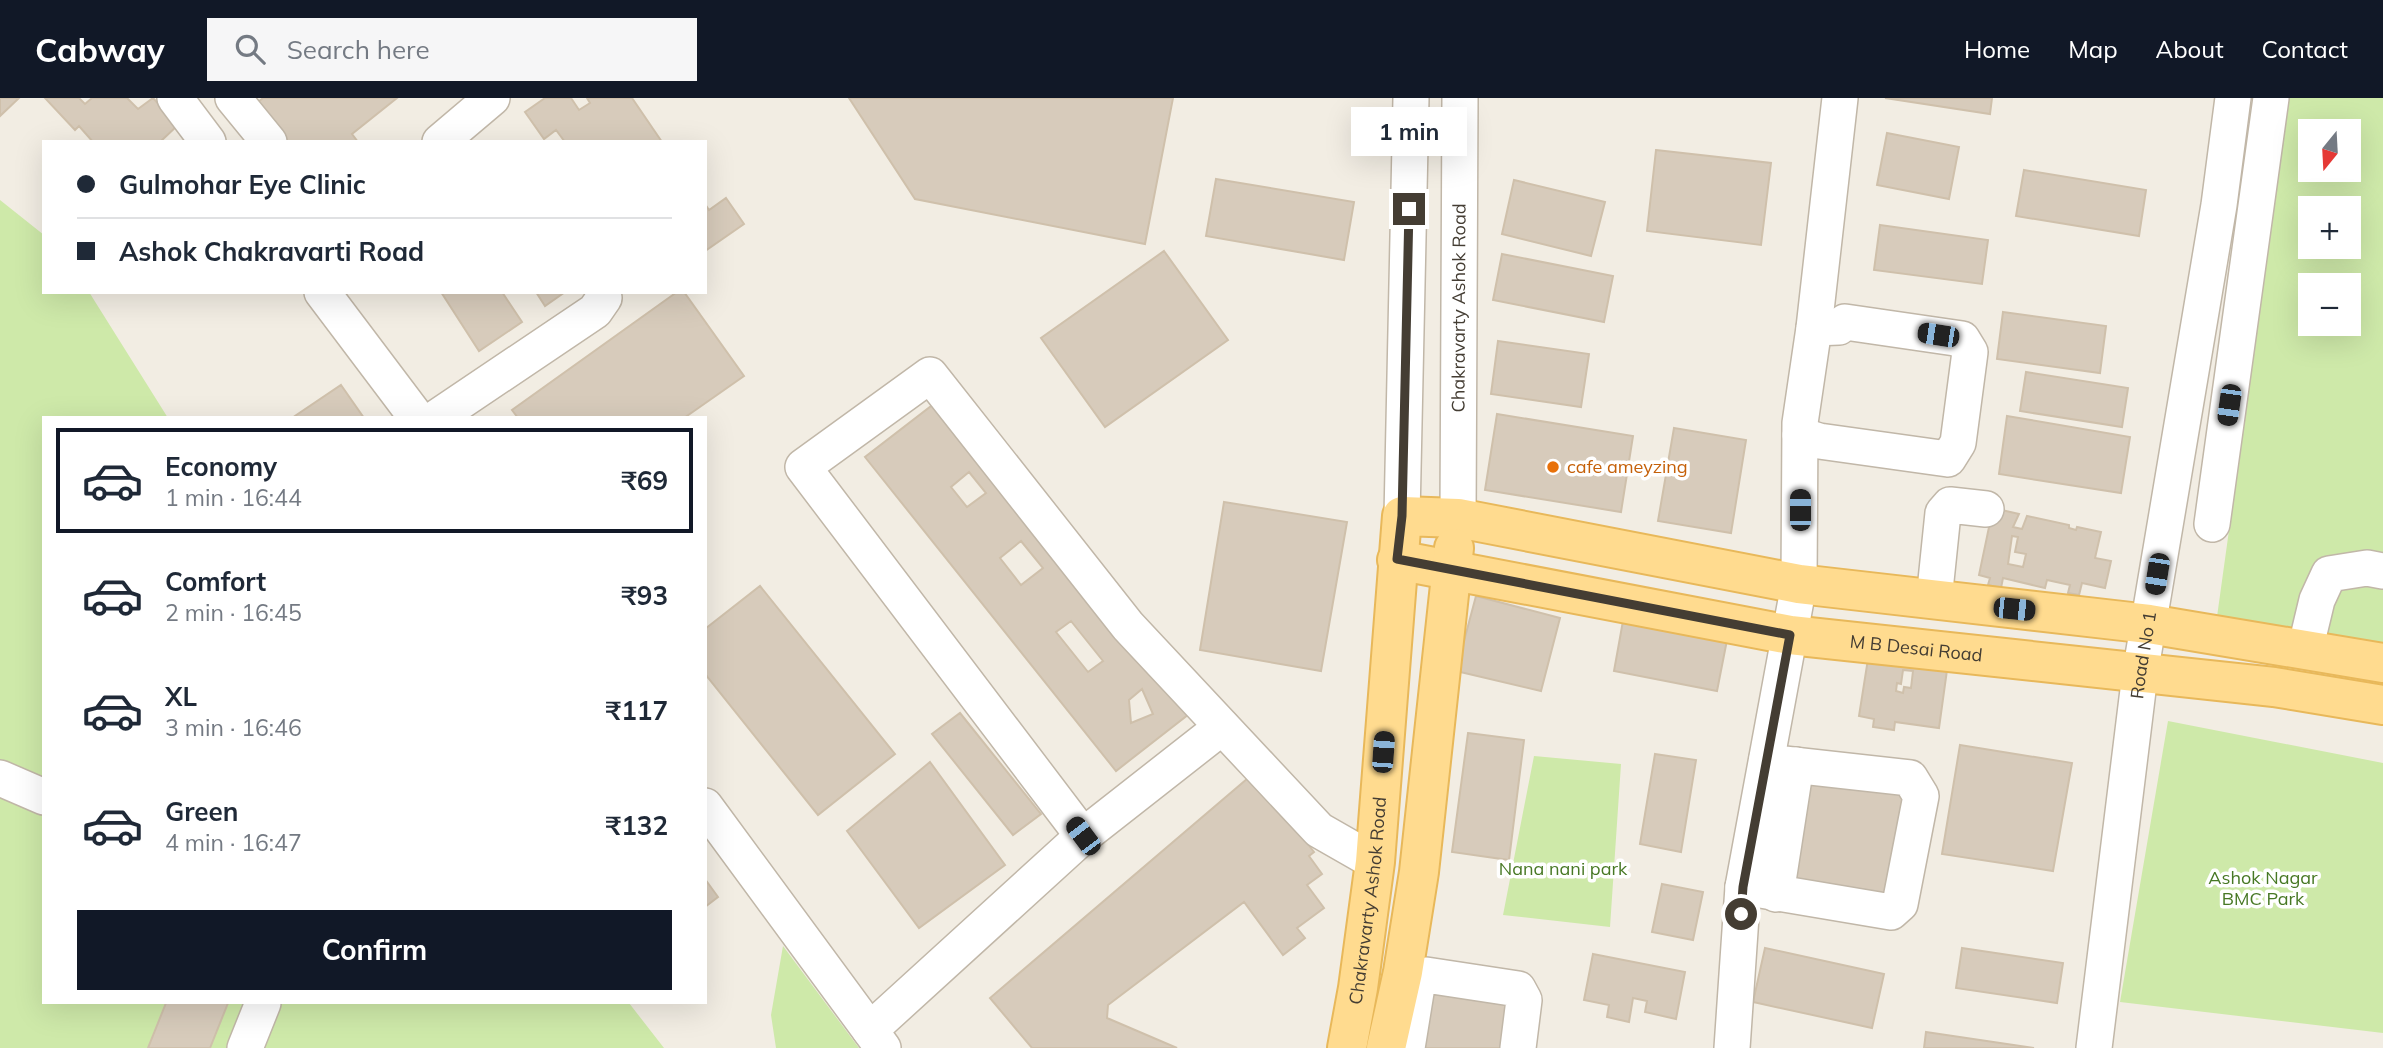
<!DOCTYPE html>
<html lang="en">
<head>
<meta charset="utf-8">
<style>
  body { margin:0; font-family:Mulish,sans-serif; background:#f6f6f7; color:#1f2937; height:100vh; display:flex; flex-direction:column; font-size:26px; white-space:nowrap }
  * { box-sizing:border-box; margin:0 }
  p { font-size:23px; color:#747a83 }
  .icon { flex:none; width:38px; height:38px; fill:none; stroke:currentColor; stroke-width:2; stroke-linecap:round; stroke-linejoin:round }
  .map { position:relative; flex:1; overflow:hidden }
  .panel { position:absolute; left:42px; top:318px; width:665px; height:588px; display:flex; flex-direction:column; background:#fff; border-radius:0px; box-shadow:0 7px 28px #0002 }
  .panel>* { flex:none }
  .hud { position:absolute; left:42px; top:42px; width:665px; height:154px; border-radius:0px; box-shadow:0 7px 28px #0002; display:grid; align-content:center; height:154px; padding:0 35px; background:#fff }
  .needle { width:46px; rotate:198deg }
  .buttons { position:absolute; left:2298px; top:21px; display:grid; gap:14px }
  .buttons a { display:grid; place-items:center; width:63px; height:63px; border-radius:0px; background:#fff; box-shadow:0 7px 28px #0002; font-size:35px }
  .end { position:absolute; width:32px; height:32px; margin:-16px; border:9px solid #443d33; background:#fff; box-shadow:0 0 0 4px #fff }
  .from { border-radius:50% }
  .bubble { position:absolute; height:49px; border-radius:0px; background:#fff; box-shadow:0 7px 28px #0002; font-size:23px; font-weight:700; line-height:49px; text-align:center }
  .car { position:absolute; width:21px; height:42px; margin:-21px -10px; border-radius:9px; box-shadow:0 0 5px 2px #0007; background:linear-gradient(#222 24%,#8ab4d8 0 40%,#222 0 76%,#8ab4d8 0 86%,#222 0) }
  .hud b { display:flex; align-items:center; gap:24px; height:66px; font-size:26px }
  .hud b+b { border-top:2px solid #e0e1e3 }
  .hud i { width:18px; height:18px; background:#1f2937 }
  ul { padding:12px 0 0; list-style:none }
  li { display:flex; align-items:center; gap:21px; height:105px; margin:0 14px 10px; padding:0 21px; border:4px solid transparent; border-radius:0px }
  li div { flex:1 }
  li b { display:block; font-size:26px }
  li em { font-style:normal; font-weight:700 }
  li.active { border-color:#111827 }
  li>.icon { width:63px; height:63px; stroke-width:1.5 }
  .primary-button { display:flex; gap:14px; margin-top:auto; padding:14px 35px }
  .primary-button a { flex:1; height:80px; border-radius:0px; background:#111827; color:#fff; font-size:28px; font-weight:700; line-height:80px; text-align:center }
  header { display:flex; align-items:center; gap:42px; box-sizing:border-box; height:98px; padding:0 35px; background:#111827; color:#fff }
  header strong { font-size:33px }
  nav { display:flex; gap:38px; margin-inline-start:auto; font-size:24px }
  .search { width:490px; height:63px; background:#f6f6f7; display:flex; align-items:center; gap:18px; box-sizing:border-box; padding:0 24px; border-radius:0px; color:#747a83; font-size:26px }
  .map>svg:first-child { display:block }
  .green { fill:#cee9a9; fill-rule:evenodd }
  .building { fill:#d7cbbb; stroke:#cfc0ab; stroke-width:2; fill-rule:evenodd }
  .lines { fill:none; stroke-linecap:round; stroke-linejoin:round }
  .minor-casing { stroke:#c1b7a8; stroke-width:38 }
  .major-casing { stroke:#e8b85a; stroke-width:42 }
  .minor { stroke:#fff; stroke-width:35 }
  .major { stroke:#ffdb8f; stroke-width:38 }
  .route { stroke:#443d33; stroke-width:9 }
  .food-dot { fill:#e8710a; stroke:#fff; stroke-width:2.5 }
  .labels { text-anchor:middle; stroke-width:7; stroke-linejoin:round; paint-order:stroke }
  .street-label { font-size:18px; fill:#443d33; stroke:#fff }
  .food-label { font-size:18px; fill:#c56008; stroke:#fff; text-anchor:start }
  .park-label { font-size:18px; fill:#477824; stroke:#fff }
</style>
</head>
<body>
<header>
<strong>Cabway</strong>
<div class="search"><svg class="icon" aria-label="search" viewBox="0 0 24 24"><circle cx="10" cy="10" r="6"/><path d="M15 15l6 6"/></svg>Search here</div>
<nav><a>Home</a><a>Map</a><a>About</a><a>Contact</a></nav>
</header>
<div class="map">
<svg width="2383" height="950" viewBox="0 0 2383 950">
  <rect width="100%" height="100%" fill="#f2ede3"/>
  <path class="green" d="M2289 0H2383V551L2216 526ZM2310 33H2348V72H2310ZM2310 110H2348V149H2310ZM2310 187H2348V226H2310Z
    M0 102 44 137V194H89L168 320H44V905H629L664 950H0Z
    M2168 623 2383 665V935L2120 904Z
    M1534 658 1621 666 1610 829 1503 817Z
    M783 848 859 950H776L771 917Z"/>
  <path class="building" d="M0 0H19L0 18Z
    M45 0H79L85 6 92 0H127L138 11 153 0 178 27 160 44H93L79 28 75 32Z
    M263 0H397L352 36 358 44H272L247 13Z
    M545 0H571L579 12 590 5 587 0H632L662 44H565L556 32 544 41 525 14Z
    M849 0H1173L1145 146 915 101Z
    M1885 0H1992L1990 16Z
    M1887 35 1959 49 1949 101 1877 87Z
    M1656 52 1771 65 1761 147 1647 133Z
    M2024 72 2146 92 2139 138 2016 118Z
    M1216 81 1354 104 1344 162 1206 138Z
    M1514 82 1605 104 1591 158 1502 136Z
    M726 100 744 126 705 153V106L709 112Z
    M1880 127 1988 142 1982 186 1874 172Z
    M1164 153 1228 242 1105 329 1041 240Z
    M1502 156 1613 178 1604 224 1493 202Z
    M441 194H502L522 224 479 253Z
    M536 194H565L545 208Z
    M677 194H684L744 278 684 320H518L512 312Z
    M2003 214 2106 228 2100 275 1997 261Z
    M1498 243 1589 256 1581 309 1491 296Z
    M2026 274 2128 290 2122 329 2020 313Z
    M341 287 364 320H292Z
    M939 302 1189 616 1116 673 865 359ZM969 374 986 395 967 409 951 389ZM1021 443 1043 470 1021 487 1000 460ZM1071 523 1103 563 1088 574 1056 534ZM1142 591 1153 616 1131 625 1129 602Z
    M1497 316 1633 338 1621 414 1485 392Z
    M2007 318 2130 339 2121 395 1999 376Z
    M1674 330 1746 342 1731 435 1658 423Z
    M1224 404 1347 424 1321 573 1200 552Z
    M1993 410 2019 416 2013 429 2022 431 2027 418 2069 427V430L2076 432 2077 429 2101 434 2095 460 2111 463 2105 490 2082 485 2079 497 2068 495 2070 487 2047 482 2045 490 2003 480 2001 490 1988 487 1990 480 1979 477ZM2012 438 2018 439 2015 454 2026 456 2023 469 2008 466Z
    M760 488 895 656 818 717 705 576V531Z
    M1476 498 1560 520 1541 593 1456 573Z
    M1623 523 1727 542 1717 593 1614 573Z
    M1868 561 1947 572 1939 630 1895 624 1894 632 1873 629 1874 621 1859 618ZM1903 572 1913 573 1911 590 1904 589 1903 595 1896 593 1897 585 1901 586Z
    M960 615 1041 716 1013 737 932 636Z
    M1468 635 1524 642 1509 762 1452 754Z
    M1960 647 2072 665 2053 773 1942 756Z
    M1655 656 1696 662 1681 754 1640 746Z
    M930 664 1005 767 919 830 847 733Z
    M1254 675 1314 754 1309 758 1322 776 1307 787 1324 810 1297 830 1305 840 1283 857 1244 804 1108 907 1107 920 1177 950H1032L990 900Z
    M1799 676 1905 692 1889 798 1784 782Z
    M705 781 718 799 705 809Z
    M1662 786 1703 794 1693 842 1652 834Z
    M1765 850 1884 876 1872 930 1753 904Z
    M1962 850 2063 865 2057 905 1956 890Z
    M1593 856 1685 874 1676 921 1645 914 1647 903 1633 900 1629 924 1607 919 1609 907 1584 902Z
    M1426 884 1515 902 1508 950H1415Z
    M166 905H228L210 950H148Z
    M1926 934 2034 950H1924Z"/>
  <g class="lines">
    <g class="minor-casing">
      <g id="minor">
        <path d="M175 0 208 44"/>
        <path d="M233 0 269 44"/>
        <path d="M440 44 492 0"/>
        <path d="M322 194 417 320"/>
        <path d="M436 320 595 213 604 200 603 194"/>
        <path d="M1800 337 1819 343 1948 361 1958 345 1970 254 1962 241 1845 224 1839 229 1814 230"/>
        <path d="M1402 418 1411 0"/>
        <path id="s1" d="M1458 420 1460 0"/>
        <path d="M2212 426 2271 0"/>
        <path d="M1934 502 1943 415 1950 407 1986 411"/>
        <path d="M2305 552 2317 502 2329 476 2367 470 2383 473"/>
        <path d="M0 680 44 699"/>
        <path d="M705 708 883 950"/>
        <path d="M1083 738 803 369 930 277 1128 528 1319 732 1375 764"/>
        <path d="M1743 789 1891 814 1900 806 1921 698 1910 680 1784 666 1767 661"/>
        <path d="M1776 796 1796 667"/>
        <path d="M870 932 1083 738 1222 629"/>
        <path d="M245 950 263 905"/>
        <path d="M1407 950 1418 882 1426 877 1518 891 1524 902 1518 950"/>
        <path d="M1732 950 1743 789 1799 486 1800 325 1814 230 1840 0"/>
        <path id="s2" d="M2094 950 2140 576 2219 107 2233 0"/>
      </g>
    </g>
    <g class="major-casing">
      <g id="major">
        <path id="s3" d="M1397 462 1790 537 2274 589 2383 607"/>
        <path id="s4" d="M1347 950 1358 890 1375 764 1402 418 1458 420 1799 486 2149 526 2383 565"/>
        <path d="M1386 950 1403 874 1419 774 1454 450"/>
      </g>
    </g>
    <use href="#minor" class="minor"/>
    <use href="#major" class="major"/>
  </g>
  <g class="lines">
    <path class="route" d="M1409 111 1402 418 1397 461 1790 537 1743 789 1741 816"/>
  </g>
  <circle class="food-dot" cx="1553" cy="369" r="7"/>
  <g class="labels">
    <g class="street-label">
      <text dy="6" stroke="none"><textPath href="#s1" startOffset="210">Chakravarty Ashok Road</textPath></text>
      <text dy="6" stroke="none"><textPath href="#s3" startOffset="527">M B Desai Road</textPath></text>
      <text dy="6" stroke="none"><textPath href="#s2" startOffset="396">Road No 1</textPath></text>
      <text dy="6" stroke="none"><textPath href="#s4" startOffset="149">Chakravarty Ashok Road</textPath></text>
    </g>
    <g class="food-label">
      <text x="1567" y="375">cafe ameyzing</text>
    </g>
    <g class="park-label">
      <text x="1563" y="777">Nana nani park</text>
      <text x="2263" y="786">Ashok Nagar<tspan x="2263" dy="21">BMC Park</tspan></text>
    </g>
  </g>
</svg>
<div class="buttons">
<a><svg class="needle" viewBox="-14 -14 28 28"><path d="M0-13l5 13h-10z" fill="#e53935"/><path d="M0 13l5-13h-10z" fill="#747a83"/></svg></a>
<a>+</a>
<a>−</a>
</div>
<i class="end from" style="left:1741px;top:816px"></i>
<i class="end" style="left:1409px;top:111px"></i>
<div class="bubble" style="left:1351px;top:9px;width:116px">1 min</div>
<i class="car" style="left:1938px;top:237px;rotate:279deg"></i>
<i class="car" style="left:2229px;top:307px;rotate:188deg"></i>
<i class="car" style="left:1800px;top:412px;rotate:0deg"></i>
<i class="car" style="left:2157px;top:476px;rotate:189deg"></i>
<i class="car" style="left:2014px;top:511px;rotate:96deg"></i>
<i class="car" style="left:1383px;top:654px;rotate:4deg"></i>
<i class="car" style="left:1083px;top:738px;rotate:323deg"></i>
<div class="hud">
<b><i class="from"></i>Gulmohar Eye Clinic</b>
<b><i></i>Ashok Chakravarti Road</b>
</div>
<section class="panel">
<ul>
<li class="active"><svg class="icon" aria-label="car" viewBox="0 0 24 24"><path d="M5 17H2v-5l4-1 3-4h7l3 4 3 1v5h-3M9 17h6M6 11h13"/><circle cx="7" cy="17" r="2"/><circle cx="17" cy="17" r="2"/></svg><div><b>Economy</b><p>1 min · 16:44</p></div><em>₹69</em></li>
<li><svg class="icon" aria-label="car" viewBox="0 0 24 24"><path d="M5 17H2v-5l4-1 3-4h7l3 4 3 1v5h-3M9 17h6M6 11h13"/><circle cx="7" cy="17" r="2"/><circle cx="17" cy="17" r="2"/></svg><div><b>Comfort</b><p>2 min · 16:45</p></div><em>₹93</em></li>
<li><svg class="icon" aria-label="car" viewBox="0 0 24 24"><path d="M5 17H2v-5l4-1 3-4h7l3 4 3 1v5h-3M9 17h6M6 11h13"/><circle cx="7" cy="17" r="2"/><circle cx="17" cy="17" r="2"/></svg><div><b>XL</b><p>3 min · 16:46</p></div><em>₹117</em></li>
<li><svg class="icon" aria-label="car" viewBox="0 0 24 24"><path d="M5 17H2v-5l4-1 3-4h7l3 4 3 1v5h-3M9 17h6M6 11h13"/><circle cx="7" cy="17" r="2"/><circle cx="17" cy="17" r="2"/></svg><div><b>Green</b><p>4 min · 16:47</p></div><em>₹132</em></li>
</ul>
<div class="primary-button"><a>Confirm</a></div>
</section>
</div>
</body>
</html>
